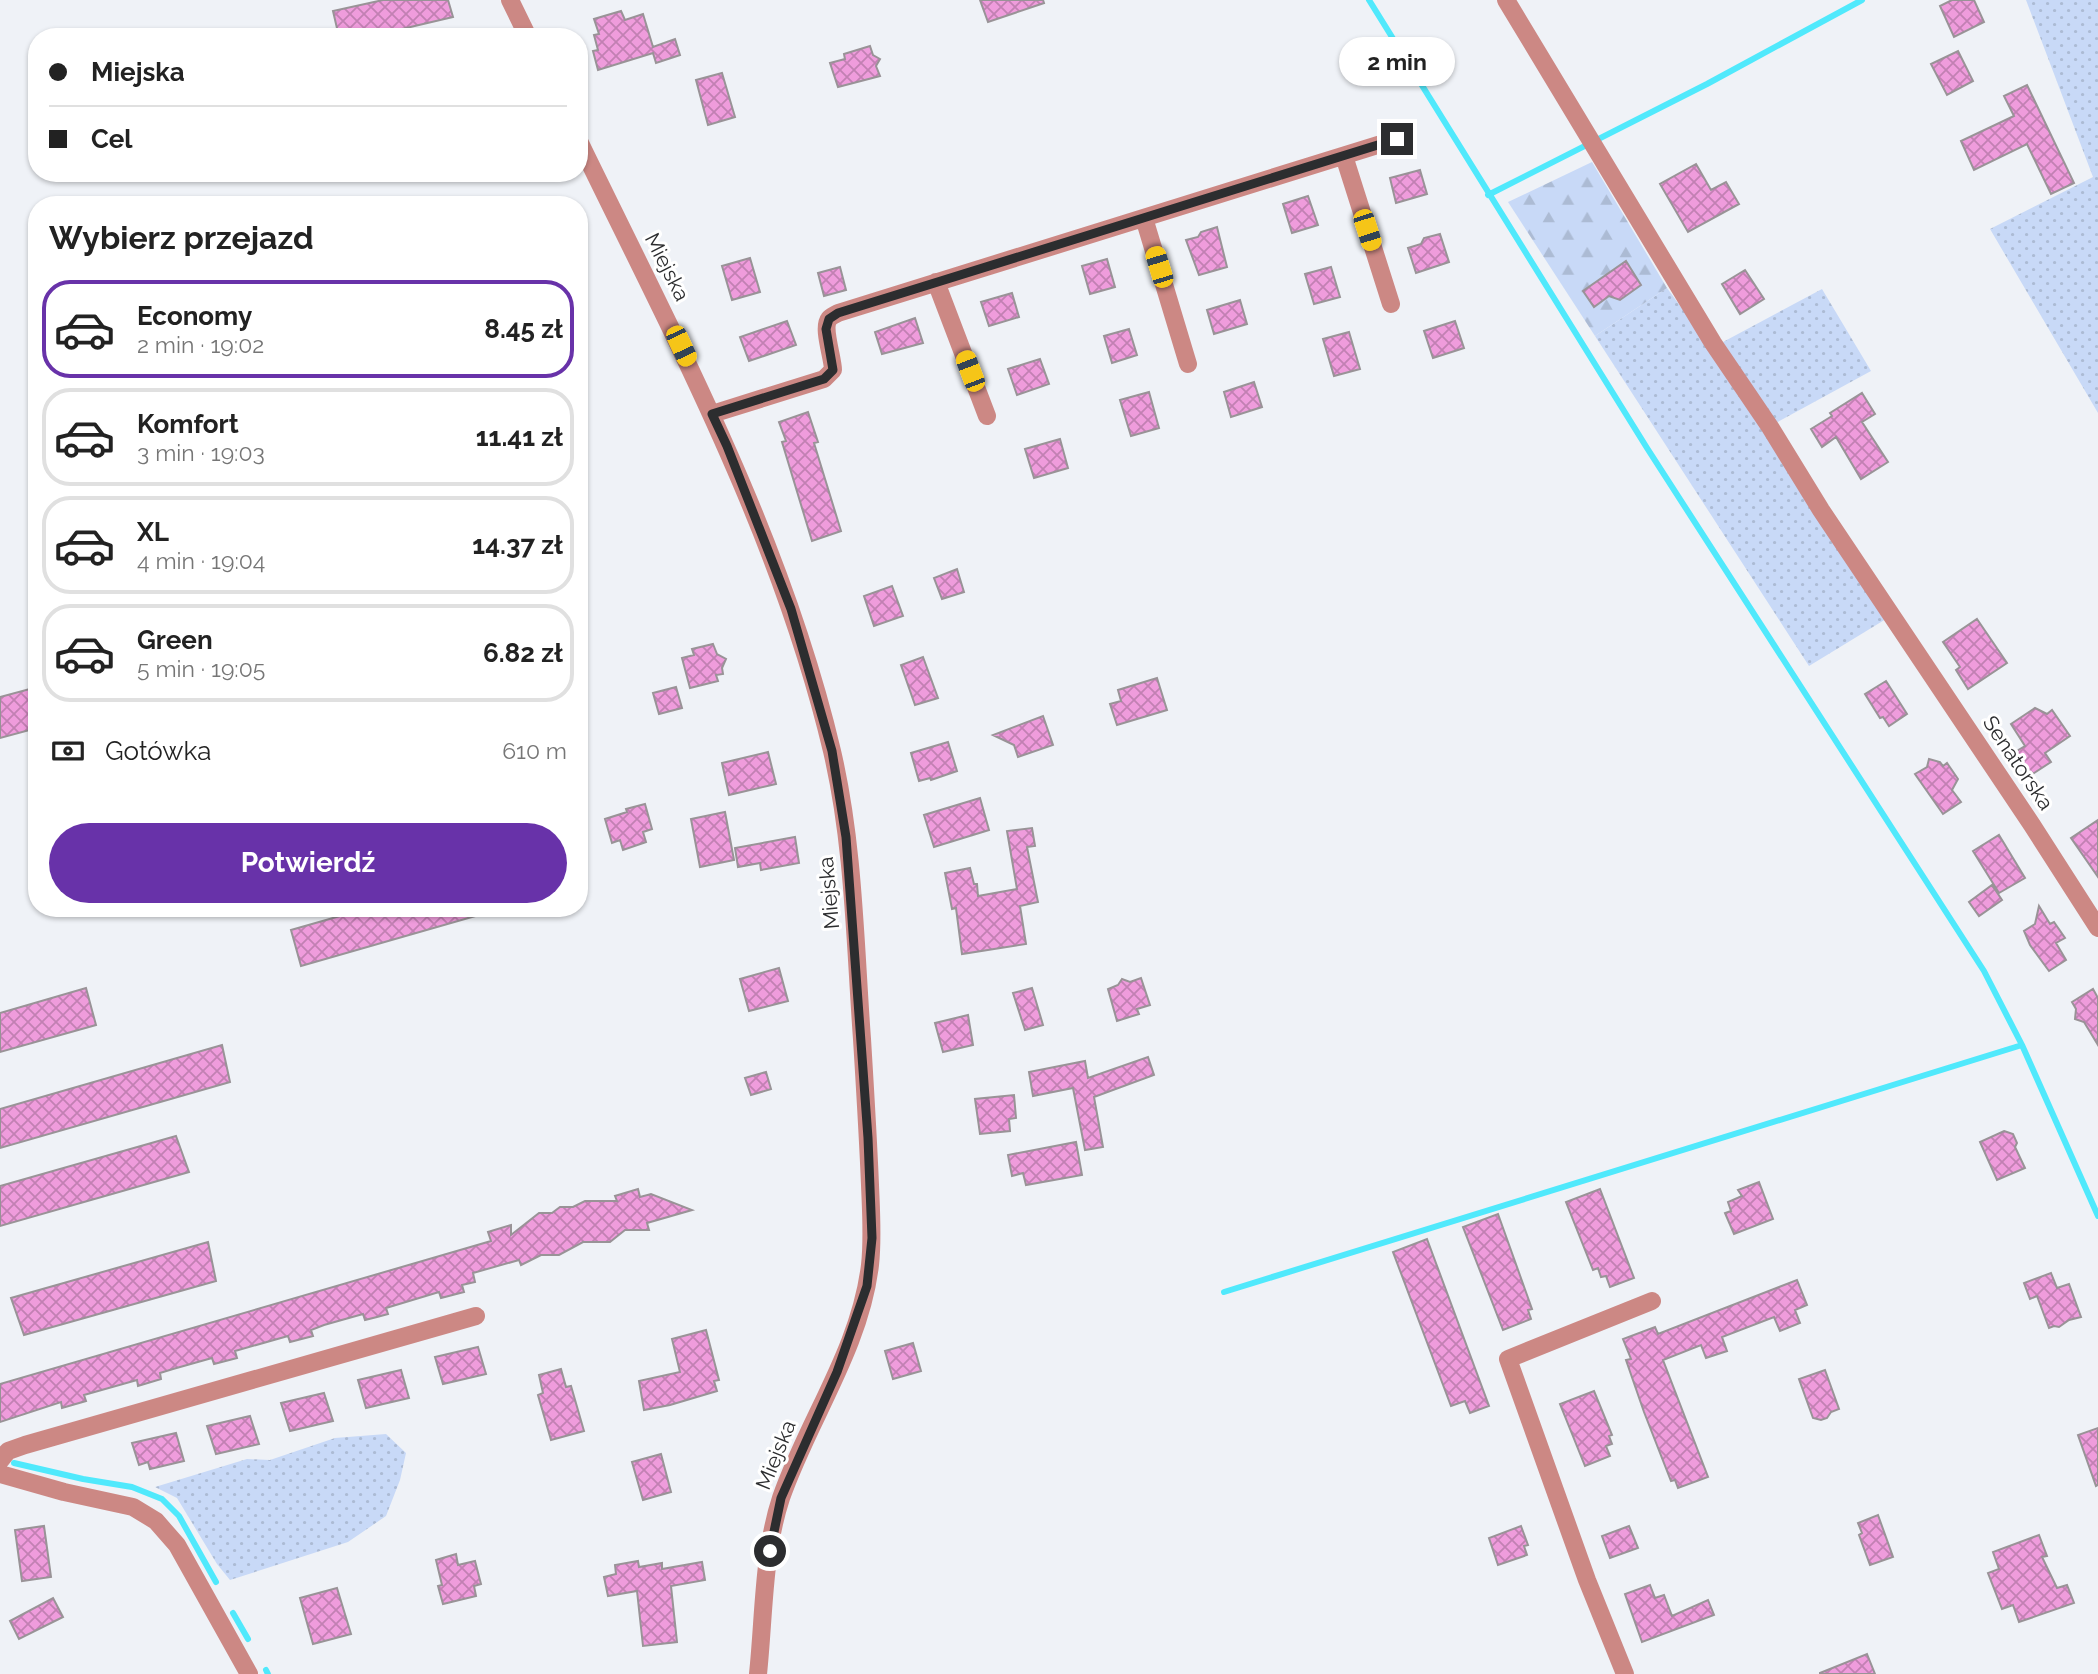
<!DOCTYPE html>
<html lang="pl">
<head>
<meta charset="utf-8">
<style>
  body { margin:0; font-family:Raleway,sans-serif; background:#f2f2f2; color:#222; height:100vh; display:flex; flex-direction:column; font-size:26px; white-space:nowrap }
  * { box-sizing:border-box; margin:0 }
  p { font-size:23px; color:#767676 }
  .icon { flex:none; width:38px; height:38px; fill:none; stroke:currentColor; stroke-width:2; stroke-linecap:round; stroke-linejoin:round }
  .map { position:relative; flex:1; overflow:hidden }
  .drawer { position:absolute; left:28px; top:196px; width:560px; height:721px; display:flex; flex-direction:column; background:#fff; border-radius:28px; box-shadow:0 2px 5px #0004 }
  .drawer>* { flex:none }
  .banner { position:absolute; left:28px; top:28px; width:560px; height:154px; border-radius:28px; box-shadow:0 2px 5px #0004; display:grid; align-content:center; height:154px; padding:0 21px; background:#fff }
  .end { position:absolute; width:32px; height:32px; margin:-16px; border:9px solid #2c2d2f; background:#fff; box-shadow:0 0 0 4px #fff }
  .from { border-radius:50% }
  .bubble { position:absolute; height:49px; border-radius:24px; background:#fff; box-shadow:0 2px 5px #0004; font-size:23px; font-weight:700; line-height:49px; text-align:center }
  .car { position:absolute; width:21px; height:42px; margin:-21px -10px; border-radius:9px; box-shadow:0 0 5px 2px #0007; background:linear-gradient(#f5c518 24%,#345 0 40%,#f5c518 0 76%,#345 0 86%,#f5c518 0) }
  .banner b { display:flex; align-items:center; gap:24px; height:66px; font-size:26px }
  .banner b+b { border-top:2px solid #e0e0e0 }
  .banner i { width:18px; height:18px; background:#222 }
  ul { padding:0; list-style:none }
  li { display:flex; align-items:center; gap:21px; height:98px; margin:0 14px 10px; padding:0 7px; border:4px solid #e0e0e0; border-radius:28px }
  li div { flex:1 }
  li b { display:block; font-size:26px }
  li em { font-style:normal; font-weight:700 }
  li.active { border-color:#6832a9 }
  li>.icon { width:63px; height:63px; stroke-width:1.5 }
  h2 { padding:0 21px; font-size:32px; line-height:84px }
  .pay { display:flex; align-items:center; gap:18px; height:77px; padding:0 21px; font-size:26px }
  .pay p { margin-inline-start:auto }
  .cta { display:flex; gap:14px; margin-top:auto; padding:14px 21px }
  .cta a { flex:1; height:80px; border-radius:42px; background:#6832a9; color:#fff; font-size:28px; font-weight:700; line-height:80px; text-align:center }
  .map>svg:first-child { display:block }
  .grass { fill:url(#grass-dots) }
  .forest { fill:url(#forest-firs) }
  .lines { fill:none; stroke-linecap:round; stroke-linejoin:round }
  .stream { stroke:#50e9fc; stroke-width:6 }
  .building { fill:url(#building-cross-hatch); stroke:#999397; stroke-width:2 }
  .minor { stroke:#cc8884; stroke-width:18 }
  .route { stroke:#2c2d2f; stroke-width:9 }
  .labels { text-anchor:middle; stroke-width:6; stroke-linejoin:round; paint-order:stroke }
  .street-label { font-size:21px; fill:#2c2d2f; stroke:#fff }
</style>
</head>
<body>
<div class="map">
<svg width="2098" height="1674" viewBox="0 0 2098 1674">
  <defs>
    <pattern id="grass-dots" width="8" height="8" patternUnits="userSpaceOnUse" patternTransform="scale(1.75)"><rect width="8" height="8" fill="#c8d9f7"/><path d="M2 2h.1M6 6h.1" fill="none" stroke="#acbbd4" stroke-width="1.8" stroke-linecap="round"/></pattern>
    <pattern id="forest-firs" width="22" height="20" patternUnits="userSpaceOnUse" patternTransform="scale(1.75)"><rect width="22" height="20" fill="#c8d9f7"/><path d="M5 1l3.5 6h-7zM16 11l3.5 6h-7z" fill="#acbbd4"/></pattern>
    <pattern id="building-cross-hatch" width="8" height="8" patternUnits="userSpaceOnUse" patternTransform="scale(1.75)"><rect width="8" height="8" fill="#ef9cdc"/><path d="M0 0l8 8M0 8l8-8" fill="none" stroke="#c280b3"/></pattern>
  </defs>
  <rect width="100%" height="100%" fill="#eff2f7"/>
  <path class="grass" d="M2026 0H2098V413L1990 229 2093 177Z
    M1667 288 1714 352 1886 619 1809 666 1595 336Z
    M1822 289 1871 371 1774 424 1723 342Z
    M386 1434 406 1453 400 1480 386 1516 348 1542 230 1580 217 1564 177 1498 155 1487 247 1459 270 1460 335 1438Z"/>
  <path class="forest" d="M1592 162 1667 288 1595 336 1508 202Z"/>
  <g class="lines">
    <path class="stream" d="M1369 0 1647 448 1984 971 2022 1045 2098 1216
      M1488 195 1707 84 1862 0
      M1224 1292 2022 1045
      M14 1463 83 1479 132 1487 162 1499 179 1516 216 1582
      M233 1613 248 1639
      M266 1670 268 1674"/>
  </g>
  <path class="building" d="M383 0H448L453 17 368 37H339L333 11Z
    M980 0H1043L1044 3 988 22Z
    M1952 0H1974L1984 22 1954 37 1940 6Z
    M621 11 625 20 643 14 653 47 675 39 680 55 656 63 653 53 598 70 593 51 598 50 594 35 599 34 594 19Z
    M870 46 873 55 880 59 876 66 880 76 838 87 830 63 845 59 844 54Z
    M1958 51 1973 81 1947 95 1931 64Z
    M722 73 735 117 708 125 696 80Z
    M2027 85 2074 183 2051 194 2027 144 1974 170 1961 141 2014 116 2004 96Z
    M1696 164 1711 190 1726 182 1739 204 1688 232 1660 184Z
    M1420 170 1427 194 1396 203 1390 178Z
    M1308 196 1318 225 1292 233 1283 204Z
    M1217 227 1227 267 1199 275 1186 240 1198 237 1201 232Z
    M1440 234 1449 262 1416 273 1408 248 1421 244 1424 238Z
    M750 258 760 292 732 300 722 266Z
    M1107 259 1115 287 1090 294 1082 266Z
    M1626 261 1641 285 1620 300 1609 296 1594 307 1583 291Z
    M840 267 846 290 824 296 818 273Z
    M1331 267 1340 297 1314 304 1305 274Z
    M1745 270 1764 299 1740 314 1722 284Z
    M1012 293 1019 317 989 326 981 302Z
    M1240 300 1247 324 1214 334 1207 310Z
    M915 318 923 343 882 354 875 332Z
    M787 321 796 345 749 361 740 337Z
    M1455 321 1464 348 1433 358 1424 331Z
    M1129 329 1137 355 1112 363 1104 336Z
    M1349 332 1360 369 1334 376 1323 339Z
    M1040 359 1049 384 1017 395 1008 369Z
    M1254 382 1262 407 1231 417 1224 392Z
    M1149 392 1159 428 1131 436 1120 400Z
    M1862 393 1875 414 1862 422 1888 462 1861 479 1836 437 1822 447 1811 429 1832 416 1830 413Z
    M808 412 818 442 814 443 841 531 812 541 782 442 786 441 779 422Z
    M1060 439 1068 468 1034 478 1025 449Z
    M957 569 964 592 942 599 934 578Z
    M892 586 903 616 874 626 864 596Z
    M1977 619 2007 663 1968 689 1956 670 1960 667 1943 642Z
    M713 644 717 654 726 659 722 668 723 674 716 675 718 681 690 688 682 658 694 655 692 649Z
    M923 657 938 698 915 705 901 665Z
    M1157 678 1167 710 1117 725 1110 704 1121 701 1118 690Z
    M1886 681 1907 714 1889 726 1883 717 1880 718 1865 694Z
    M37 687V728L0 738V697Z
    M676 687 682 708 659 714 653 693Z
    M2035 708 2047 714 2052 710 2070 736 2045 753 2051 762 2031 775 2015 752 2025 746 2011 724Z
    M1043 716 1053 745 1018 757 1014 745 993 735Z
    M948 742 957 771 931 780 930 778 919 781 911 753Z
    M768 752 776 784 729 795 722 763Z
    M1929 759 1940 762 1943 766 1947 763 1958 779 1952 790 1961 802 1943 814 1915 774 1927 767Z
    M980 798 989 830 934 847 924 815Z
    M645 804 652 829 643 832 646 842 623 850 620 840 612 843 605 819 627 812 626 809Z
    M725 812 734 860 700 867 691 819Z
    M2098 820V877L2071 838Z
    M1032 828 1035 846 1027 847 1038 902 1020 906 1026 944 962 954 956 908 952 909 945 873 970 868 974 884H977L978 896 1017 889 1007 831Z
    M1999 835 2025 878 1999 893 1973 851Z
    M795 837 799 863 761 870 760 863 738 867 735 848Z
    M1992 885 2002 900 1979 916 1969 902Z
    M2039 906 2050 924 2054 922 2065 938 2056 943 2066 960 2049 971 2030 945 2024 931 2035 924Z
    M368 908H486V913L301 966 291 930Z
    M779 968 788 1001 749 1011 740 979Z
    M1141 978 1150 1005 1137 1009 1139 1014 1117 1021 1108 989 1118 985 1122 979 1130 982Z
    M86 988 96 1025 0 1052V1013Z
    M1032 988 1043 1025 1025 1030 1013 993Z
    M2093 989 2098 998V1045L2084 1022 2075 1019 2076 1009 2072 1002Z
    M968 1015 973 1045 943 1052 935 1023Z
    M222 1045 230 1082 0 1148V1109Z
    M1148 1057 1154 1075 1094 1097 1103 1147 1085 1150 1073 1088 1033 1096 1029 1072 1085 1061 1088 1078Z
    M766 1072 771 1089 751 1095 745 1078Z
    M1014 1095 1016 1118 1009 1119 1010 1131 980 1134 975 1099Z
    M2004 1131 2013 1134 2017 1143 2015 1147 2025 1168 1997 1180 1980 1142Z
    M176 1136 189 1172 0 1226V1186Z
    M1076 1142 1082 1175 1026 1185 1023 1173 1012 1176 1008 1155Z
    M1759 1182 1773 1219 1734 1234 1725 1213 1731 1211 1728 1202 1742 1196 1738 1190Z
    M638 1189 640 1197 651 1194 692 1210 647 1223 649 1230H625L610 1242H583L559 1255H541L521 1265 519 1260 473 1273 475 1282 462 1285 464 1292 441 1298 439 1292 386 1308 388 1314 377 1317 365 1320 363 1314 324 1325 311 1330 313 1336 290 1342 288 1336 235 1351 237 1358 214 1364 212 1358 173 1369 160 1373 161 1379 138 1386 137 1380 84 1395 86 1401 62 1408 61 1402 0 1422V1384L491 1241 488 1232 511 1225V1235L539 1213H552L560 1207H573L585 1201H617L615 1196Z
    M1600 1189 1634 1278 1610 1287 1606 1276 1601 1277 1598 1268 1593 1270 1566 1202Z
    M1498 1214 1532 1309 1528 1310 1531 1319 1503 1330 1463 1227Z
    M1427 1239 1489 1406 1470 1413 1465 1401 1451 1406 1393 1252Z
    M208 1242 216 1281 24 1335 11 1298Z
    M2051 1273 2057 1288 2069 1284 2081 1317 2069 1320 2059 1327 2054 1326 2049 1328 2037 1296 2030 1299 2024 1283Z
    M1797 1280 1807 1305 1795 1310 1800 1323 1780 1331 1774 1317 1722 1337 1727 1351 1706 1358 1701 1345 1663 1360 1708 1477 1678 1488 1675 1480 1671 1481 1644 1412 1626 1360 1631 1359 1623 1339 1655 1327 1658 1334Z
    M706 1330 719 1380 714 1381 717 1391 670 1405 644 1410 639 1381 680 1372 672 1339Z
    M913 1343 921 1371 893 1379 885 1351Z
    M478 1347 486 1374 443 1384 435 1357Z
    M561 1369 566 1387 571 1386 584 1431 551 1440 538 1395 543 1393 539 1375Z
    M401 1370 409 1398 366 1408 358 1380Z
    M1825 1370 1839 1409 1831 1412 1827 1418 1821 1420 1813 1418 1799 1379Z
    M1594 1391 1612 1435 1609 1436 1612 1444 1606 1446 1610 1456 1585 1466 1560 1404Z
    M324 1393 333 1421 290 1431 281 1403Z
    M250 1416 259 1444 216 1454 207 1426Z
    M2098 1428V1485L2096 1486 2078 1435Z
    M176 1433 184 1461 150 1469 148 1462 139 1465 132 1443Z
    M661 1454 671 1492 643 1500 632 1462Z
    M1878 1515 1893 1557 1870 1565 1859 1535 1862 1533 1858 1523Z
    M44 1526 51 1577 22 1581 15 1530Z
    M1521 1526 1528 1545 1524 1546 1527 1555 1498 1565 1489 1538Z
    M1629 1526 1638 1548 1610 1558 1602 1536Z
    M2039 1535 2047 1556 2042 1557 2057 1588 2067 1585 2074 1603 2019 1622 2013 1605 2002 1609 1988 1573 1999 1569 1993 1552Z
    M456 1554 458 1565 475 1561 481 1584 474 1586 476 1596 443 1604 438 1586 442 1585 436 1560Z
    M638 1561 639 1567 662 1563V1569L702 1562 705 1580 671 1586 677 1642 643 1646 637 1591 608 1596 604 1577 616 1574 615 1565Z
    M1650 1585 1655 1598 1664 1595 1672 1616 1708 1600 1714 1615 1642 1642 1625 1594Z
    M337 1588 351 1634 313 1644 300 1598Z
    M53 1598 63 1617 19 1639 10 1621Z
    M1867 1654 1875 1674H1820V1673Z"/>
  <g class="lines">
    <path class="minor" d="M510 0 528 37
      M1506 0 1713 343 1770 427 1821 510 2032 825 2098 928
      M579 141C675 339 781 535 832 751 854 845 855 944 862 1039 865 1088 868 1136 870 1185 871 1211 873 1239 870 1265 860 1349 808 1420 781 1498 763 1552 764 1618 758 1674
      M1344 156 1391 304
      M1144 218 1188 364
      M936 282 987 416
      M712 414 824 379 833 370C833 358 822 328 829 319 831 316 835 315 838 313L1397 139
      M0 1461 8 1451 25 1445 476 1316
      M0 1474 64 1492 133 1507 156 1521 177 1545 249 1674
      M1625 1674 1587 1580 1508 1359 1652 1301"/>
  </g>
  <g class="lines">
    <path class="route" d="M770 1551 781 1498 837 1372 867 1286 872 1238 868 1138 846 837 832 751 791 609 727 446 712 414 824 379 833 370 826 329 829 319 838 313 1397 139"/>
  </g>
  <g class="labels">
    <g class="street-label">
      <text transform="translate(667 267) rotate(63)" y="7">Miejska</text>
      <text transform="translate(2018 763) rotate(56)" y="7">Senatorska</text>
      <text transform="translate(829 893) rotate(-95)" y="7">Miejska</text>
      <text transform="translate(776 1455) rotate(-68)" y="7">Miejska</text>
    </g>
  </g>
</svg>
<i class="end from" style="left:770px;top:1551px"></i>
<i class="end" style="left:1397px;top:139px"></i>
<div class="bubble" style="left:1339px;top:37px;width:116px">2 min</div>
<i class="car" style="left:1367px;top:230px;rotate:162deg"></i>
<i class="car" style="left:1159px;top:267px;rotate:343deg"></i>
<i class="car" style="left:681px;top:346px;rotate:155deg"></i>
<i class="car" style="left:970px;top:371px;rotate:339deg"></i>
<div class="banner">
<b><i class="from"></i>Miejska</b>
<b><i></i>Cel</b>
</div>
<section class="drawer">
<h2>Wybierz przejazd</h2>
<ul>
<li class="active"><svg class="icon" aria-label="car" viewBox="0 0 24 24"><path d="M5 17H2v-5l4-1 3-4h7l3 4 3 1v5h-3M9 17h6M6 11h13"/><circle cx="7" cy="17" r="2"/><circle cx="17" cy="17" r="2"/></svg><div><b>Economy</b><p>2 min · 19:02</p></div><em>8.45 zł</em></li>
<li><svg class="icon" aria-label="car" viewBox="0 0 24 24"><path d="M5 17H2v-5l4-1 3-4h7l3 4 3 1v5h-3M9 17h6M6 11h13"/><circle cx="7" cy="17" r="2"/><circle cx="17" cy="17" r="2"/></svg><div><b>Komfort</b><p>3 min · 19:03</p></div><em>11.41 zł</em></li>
<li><svg class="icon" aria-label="car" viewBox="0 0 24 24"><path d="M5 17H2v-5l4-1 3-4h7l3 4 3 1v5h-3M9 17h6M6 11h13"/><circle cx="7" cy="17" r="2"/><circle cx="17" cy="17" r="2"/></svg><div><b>XL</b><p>4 min · 19:04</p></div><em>14.37 zł</em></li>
<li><svg class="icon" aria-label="car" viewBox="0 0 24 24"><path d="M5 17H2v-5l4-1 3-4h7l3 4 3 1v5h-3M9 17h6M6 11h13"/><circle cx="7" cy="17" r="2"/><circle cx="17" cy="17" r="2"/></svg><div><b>Green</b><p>5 min · 19:05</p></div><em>6.82 zł</em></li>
</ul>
<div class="pay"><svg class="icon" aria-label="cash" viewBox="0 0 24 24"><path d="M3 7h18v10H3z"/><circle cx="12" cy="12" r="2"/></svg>Gotówka<p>610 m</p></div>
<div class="cta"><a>Potwierdź</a></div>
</section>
</div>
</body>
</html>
